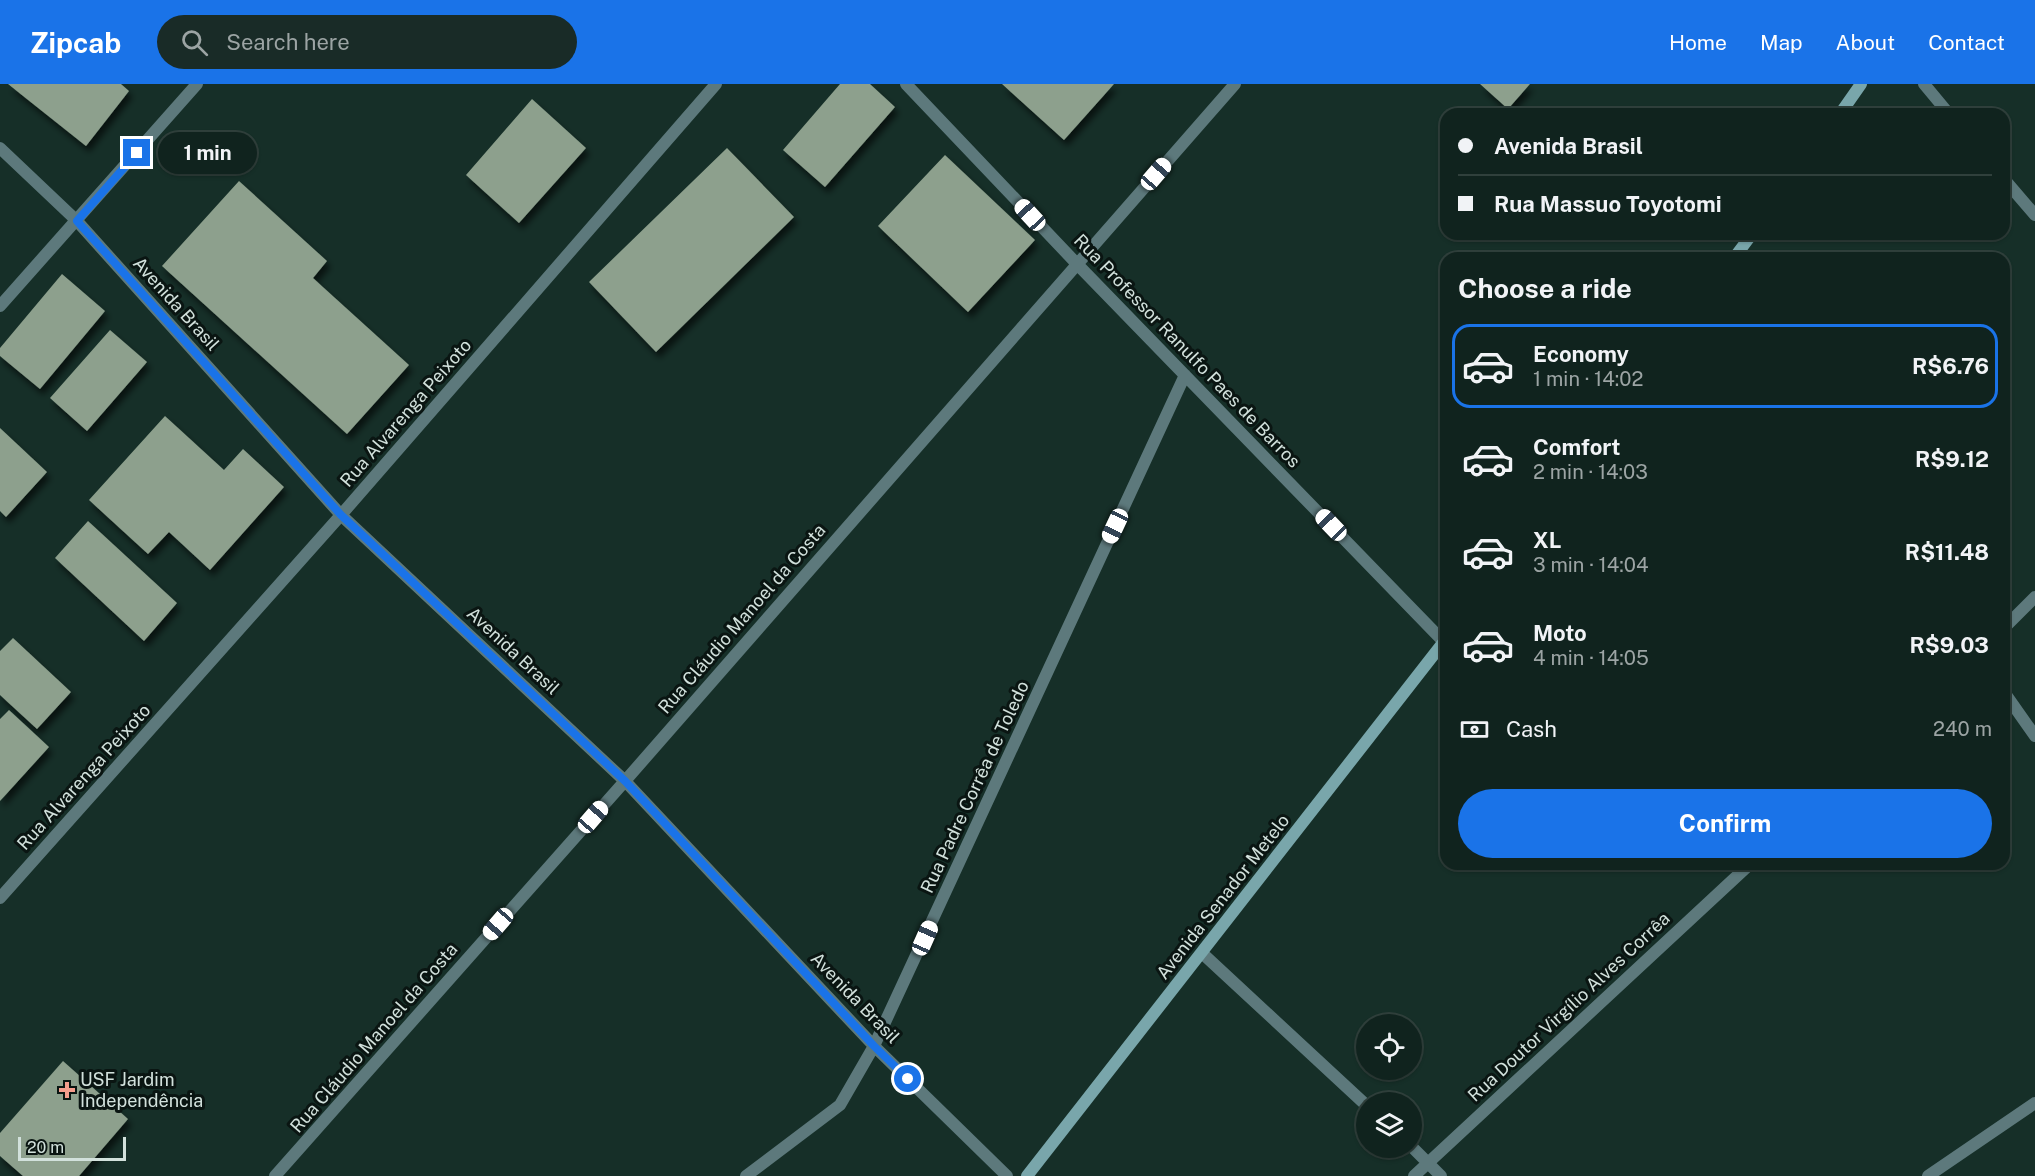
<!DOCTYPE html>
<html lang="en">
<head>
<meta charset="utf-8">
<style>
  body { margin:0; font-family:"Public Sans",sans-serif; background:#192b27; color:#f1f3f6; height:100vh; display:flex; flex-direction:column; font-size:22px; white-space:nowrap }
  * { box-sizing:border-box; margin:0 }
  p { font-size:20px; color:#9ca4a4 }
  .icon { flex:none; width:33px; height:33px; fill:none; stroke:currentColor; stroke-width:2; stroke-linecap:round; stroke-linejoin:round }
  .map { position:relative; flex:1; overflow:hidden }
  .drawer { position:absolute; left:1440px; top:168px; width:570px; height:618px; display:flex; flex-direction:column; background:#10231e; border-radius:18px; box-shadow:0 2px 4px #0004,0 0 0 2px #30403c }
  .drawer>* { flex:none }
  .hud { position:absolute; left:1440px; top:24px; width:570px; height:132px; border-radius:18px; box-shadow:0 2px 4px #0004,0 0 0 2px #30403c; display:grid; align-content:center; height:132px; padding:0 18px; background:#10231e }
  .fabs { position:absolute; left:1356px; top:930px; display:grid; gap:12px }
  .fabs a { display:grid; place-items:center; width:66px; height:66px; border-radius:50%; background:#10231e; box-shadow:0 2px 4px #0004,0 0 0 2px #30403c; font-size:30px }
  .scale { position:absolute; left:18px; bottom:15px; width:108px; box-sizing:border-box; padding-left:6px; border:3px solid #d2e1dc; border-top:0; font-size:16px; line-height:21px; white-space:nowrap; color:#d2e1dc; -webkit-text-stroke:4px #0a1512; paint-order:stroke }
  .end { position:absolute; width:27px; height:27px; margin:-14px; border:8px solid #1a73e8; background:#fff; box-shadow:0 0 0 3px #fff }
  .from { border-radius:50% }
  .bubble { position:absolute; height:42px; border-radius:21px; background:#10231e; box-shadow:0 2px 4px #0004,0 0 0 2px #30403c; font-size:20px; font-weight:700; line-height:42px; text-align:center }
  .car { position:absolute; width:18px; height:36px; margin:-18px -9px; border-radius:8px; box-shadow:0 0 4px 2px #0007; background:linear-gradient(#fff 24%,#345 0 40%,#fff 0 76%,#345 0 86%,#fff 0) }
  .hud b { display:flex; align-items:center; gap:21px; height:57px; font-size:22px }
  .hud b+b { border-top:2px solid #30403c }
  .hud i { width:15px; height:15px; background:#f1f3f6 }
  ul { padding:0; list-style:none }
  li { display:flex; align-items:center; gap:18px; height:84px; margin:0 12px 9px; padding:0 6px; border:3px solid transparent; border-radius:18px }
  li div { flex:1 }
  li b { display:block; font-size:22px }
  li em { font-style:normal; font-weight:700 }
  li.on { border-color:#1a73e8 }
  li>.icon { width:54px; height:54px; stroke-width:1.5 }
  h2 { padding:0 18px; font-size:27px; line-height:72px }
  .pay { display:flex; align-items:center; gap:15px; height:66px; padding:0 18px; font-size:22px }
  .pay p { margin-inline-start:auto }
  .action { display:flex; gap:12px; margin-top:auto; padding:12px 18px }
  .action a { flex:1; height:69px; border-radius:36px; background:#1a73e8; color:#fff; font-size:24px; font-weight:700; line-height:69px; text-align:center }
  header { display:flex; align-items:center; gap:36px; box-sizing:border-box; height:84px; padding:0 30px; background:#1a73e8; color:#fff }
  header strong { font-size:28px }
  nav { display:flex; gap:33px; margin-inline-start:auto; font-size:21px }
  .search { width:420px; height:54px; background:#192b27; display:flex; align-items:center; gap:15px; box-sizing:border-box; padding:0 21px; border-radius:33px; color:#9ca4a4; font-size:22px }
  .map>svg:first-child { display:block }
  .building { fill:#8da08d; filter:url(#shadow) }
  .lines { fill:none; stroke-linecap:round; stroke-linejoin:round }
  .street { stroke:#5d797c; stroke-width:12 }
  .secondary { stroke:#79a6ab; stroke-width:12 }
  .route { stroke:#1a73e8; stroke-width:8 }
  .poi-dot { fill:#f49d8d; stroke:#0a1512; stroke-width:2 }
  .labels { text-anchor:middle; stroke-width:6; stroke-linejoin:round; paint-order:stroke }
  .street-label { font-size:18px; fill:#d2e1dc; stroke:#0a1512 }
  .poi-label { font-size:18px; fill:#d2e1dc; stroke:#0a1512; text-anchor:start }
</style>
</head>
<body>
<header>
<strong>Zipcab</strong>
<div class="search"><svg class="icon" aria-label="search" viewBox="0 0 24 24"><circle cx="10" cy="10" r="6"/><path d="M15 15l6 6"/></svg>Search here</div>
<nav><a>Home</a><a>Map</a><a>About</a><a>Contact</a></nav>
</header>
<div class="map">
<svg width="2035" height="1092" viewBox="0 0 2035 1092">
  <defs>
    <filter id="shadow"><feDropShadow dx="3.5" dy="6" stdDeviation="3" flood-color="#0009"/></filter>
  </defs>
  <rect width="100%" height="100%" fill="#162f28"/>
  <path class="building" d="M8 0H121L129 7 86 62Z
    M840 0H870L895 23 825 103 783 66Z
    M1002 0H1114L1064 56Z
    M1480 0H1530L1508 25Z
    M532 15 586 64 519 139 466 91Z
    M727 64 794 133 656 268 589 198Z
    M945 71 1035 156 968 228 878 142Z
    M239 97 327 177 313 194 409 281 347 350 162 182Z
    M62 190 105 227 40 305 0 272V264Z
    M110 246 147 278 87 347 50 314Z
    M165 332 224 386 243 365 284 403 210 486 169 448 148 470 89 416Z
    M0 344 47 388 6 433 0 427Z
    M88 437 177 519 144 557 55 474Z
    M13 554 71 608 37 645 0 611V567Z
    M9 626 49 663 0 717V635Z
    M63 977 128 1035 79 1092H23L0 1072V1049Z"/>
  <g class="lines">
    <path class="street" d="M906 0 1077 180 1444 558
      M1924 0 1949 30
      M0 64 77 137 341 431 625 697 874 962 1007 1092
      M2004 95 2035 131
      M0 222 197 0
      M2004 544 2035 513
      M2004 608 2035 652
      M0 814 341 431 716 0
      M1202 869 1366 1021
      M1412 1063 1441 1092
      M275 1092 625 697 1235 0
      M746 1092 840 1021 874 962 1185 291
      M1414 1092 1750 780
      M1928 1092 2035 1019"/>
    <path class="secondary" d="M1840 30 1861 0
      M1734 174 1752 150
      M1027 1092 1446 555"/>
  </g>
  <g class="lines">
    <path class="route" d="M137 69 77 137 341 431 625 697 874 962 908 995"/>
  </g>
  <path class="poi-dot" d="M64 997h6v6h6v6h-6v6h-6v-6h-6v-6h6z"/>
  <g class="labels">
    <g class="street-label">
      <text transform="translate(176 220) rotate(48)" y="6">Avenida Brasil</text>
      <text transform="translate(1187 267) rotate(46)" y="6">Rua Professor Ranulfo Paes de Barros</text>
      <text transform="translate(406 329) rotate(-49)" y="6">Rua Alvarenga Peixoto</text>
      <text transform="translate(742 535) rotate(-49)" y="6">Rua Cláudio Manoel da Costa</text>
      <text transform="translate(513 567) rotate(43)" y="6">Avenida Brasil</text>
      <text transform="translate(84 693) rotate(-48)" y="6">Rua Alvarenga Peixoto</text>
      <text transform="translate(975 703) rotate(-65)" y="6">Rua Padre Corrêa de Toledo</text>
      <text transform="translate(1223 813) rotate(-52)" y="6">Avenida Senador Metelo</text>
      <text transform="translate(855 914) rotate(46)" y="6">Avenida Brasil</text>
      <text transform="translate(1569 923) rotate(-43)" y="6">Rua Doutor Virgílio Alves Corrêa</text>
      <text transform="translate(374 954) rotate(-49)" y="6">Rua Cláudio Manoel da Costa</text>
    </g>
    <g class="poi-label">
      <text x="80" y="1002">USF Jardim<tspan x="80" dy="21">Independência</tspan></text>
    </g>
  </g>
</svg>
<div class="fabs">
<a><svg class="icon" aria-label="locate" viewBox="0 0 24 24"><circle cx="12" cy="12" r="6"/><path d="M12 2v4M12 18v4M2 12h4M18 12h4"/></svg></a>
<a><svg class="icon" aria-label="layers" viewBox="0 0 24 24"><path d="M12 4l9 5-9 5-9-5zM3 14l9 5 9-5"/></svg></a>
</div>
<div class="scale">20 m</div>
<i class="end from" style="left:908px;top:995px"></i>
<i class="end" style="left:137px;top:69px"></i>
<div class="bubble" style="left:158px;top:48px;width:99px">1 min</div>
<i class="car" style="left:1156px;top:90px;rotate:41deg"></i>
<i class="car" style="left:1030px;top:131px;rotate:317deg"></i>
<i class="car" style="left:1331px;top:441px;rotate:316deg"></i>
<i class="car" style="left:1115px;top:442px;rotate:205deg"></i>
<i class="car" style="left:593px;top:733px;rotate:41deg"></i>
<i class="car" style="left:498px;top:840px;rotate:221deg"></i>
<i class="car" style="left:925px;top:854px;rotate:24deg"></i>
<div class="hud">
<b><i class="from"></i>Avenida Brasil</b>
<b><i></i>Rua Massuo Toyotomi</b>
</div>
<section class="drawer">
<h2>Choose a ride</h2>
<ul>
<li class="on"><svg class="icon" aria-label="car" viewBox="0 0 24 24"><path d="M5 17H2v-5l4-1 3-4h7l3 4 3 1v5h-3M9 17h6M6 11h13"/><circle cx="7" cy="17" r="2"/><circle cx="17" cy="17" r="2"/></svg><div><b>Economy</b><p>1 min · 14:02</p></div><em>R$6.76</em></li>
<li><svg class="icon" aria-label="car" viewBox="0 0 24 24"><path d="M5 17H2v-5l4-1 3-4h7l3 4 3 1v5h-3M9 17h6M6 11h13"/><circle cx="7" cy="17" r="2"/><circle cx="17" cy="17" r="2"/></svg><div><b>Comfort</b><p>2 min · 14:03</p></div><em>R$9.12</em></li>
<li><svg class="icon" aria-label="car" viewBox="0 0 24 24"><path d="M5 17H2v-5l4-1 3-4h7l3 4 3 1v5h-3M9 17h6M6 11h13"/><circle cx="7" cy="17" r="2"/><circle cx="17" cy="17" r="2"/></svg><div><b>XL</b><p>3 min · 14:04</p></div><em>R$11.48</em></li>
<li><svg class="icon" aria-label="car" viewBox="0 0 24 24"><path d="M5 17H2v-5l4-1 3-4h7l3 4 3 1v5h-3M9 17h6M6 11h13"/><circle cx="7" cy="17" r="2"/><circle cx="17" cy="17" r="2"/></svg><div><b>Moto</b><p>4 min · 14:05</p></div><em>R$9.03</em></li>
</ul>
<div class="pay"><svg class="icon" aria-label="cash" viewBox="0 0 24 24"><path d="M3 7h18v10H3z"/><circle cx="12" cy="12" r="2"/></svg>Cash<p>240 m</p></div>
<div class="action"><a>Confirm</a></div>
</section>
</div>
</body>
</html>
